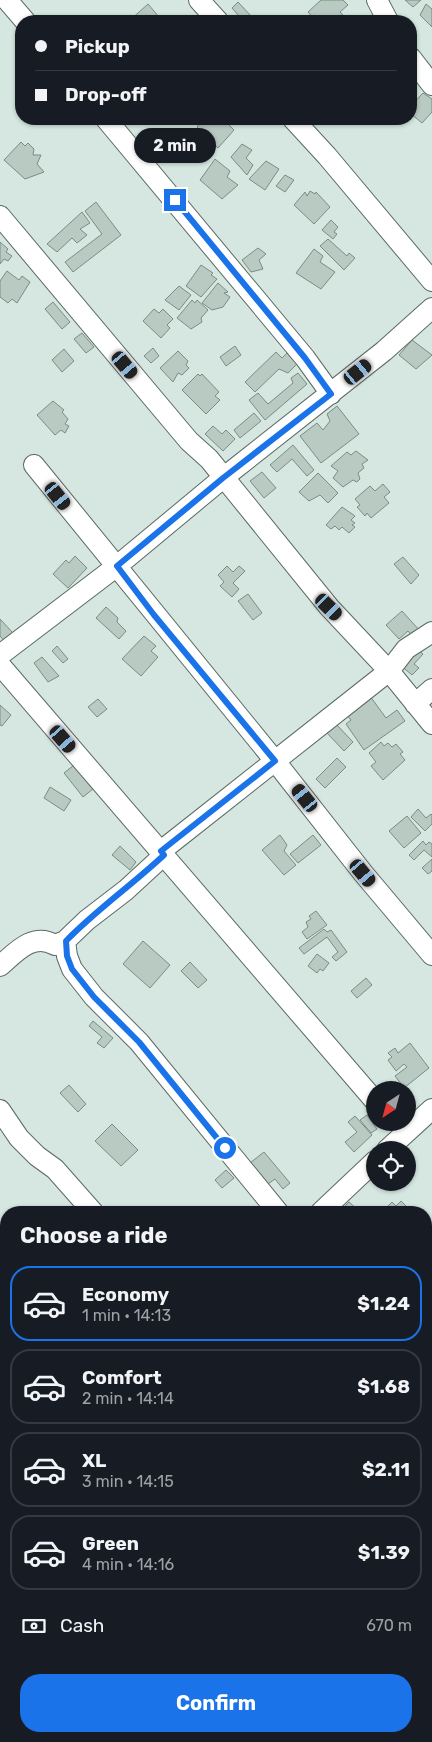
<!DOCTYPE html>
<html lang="en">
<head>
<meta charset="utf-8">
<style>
  body { margin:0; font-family:Rubik,sans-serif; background:#20242c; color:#f1f3f6; height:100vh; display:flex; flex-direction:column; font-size:19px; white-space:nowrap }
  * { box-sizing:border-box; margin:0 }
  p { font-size:16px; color:#9ea1a6 }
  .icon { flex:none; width:28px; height:28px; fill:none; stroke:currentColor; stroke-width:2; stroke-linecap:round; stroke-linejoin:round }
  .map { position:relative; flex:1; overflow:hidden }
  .details { position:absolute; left:0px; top:1206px; width:432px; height:536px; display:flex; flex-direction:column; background:#171b24; border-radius:20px 20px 0 0; box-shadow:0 1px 4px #0004 }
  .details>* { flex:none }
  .banner { position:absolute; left:15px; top:15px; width:402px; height:110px; border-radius:20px; box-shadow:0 1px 4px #0004; display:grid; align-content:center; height:110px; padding:0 20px; background:#171b24 }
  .needle { width:32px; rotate:216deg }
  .buttons { position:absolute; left:366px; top:1081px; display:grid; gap:10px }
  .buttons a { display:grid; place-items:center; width:50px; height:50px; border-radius:50%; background:#171b24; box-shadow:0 1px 4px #0004; font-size:25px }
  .end { position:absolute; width:22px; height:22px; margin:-11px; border:6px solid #1a73e8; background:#fff; box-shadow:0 0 0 2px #fff }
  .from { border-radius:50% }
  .bubble { position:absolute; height:35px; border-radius:18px; background:#171b24; box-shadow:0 1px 4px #0004; font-size:16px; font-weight:700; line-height:35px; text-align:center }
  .car { position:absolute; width:15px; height:30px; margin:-15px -8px; border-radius:6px; box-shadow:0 0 4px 1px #0007; background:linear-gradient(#222 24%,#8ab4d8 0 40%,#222 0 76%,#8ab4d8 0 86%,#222 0) }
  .banner b { display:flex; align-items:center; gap:18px; height:48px; font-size:19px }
  .banner b+b { border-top:1px solid #363941 }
  .banner i { width:12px; height:12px; background:#f1f3f6 }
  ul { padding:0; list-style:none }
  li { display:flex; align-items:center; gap:15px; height:75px; margin:0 10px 8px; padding:0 10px; border:2px solid #363941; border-radius:20px }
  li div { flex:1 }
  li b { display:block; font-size:19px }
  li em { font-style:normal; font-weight:700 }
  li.selected { border-color:#1a73e8 }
  li>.icon { width:45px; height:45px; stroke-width:1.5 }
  h2 { padding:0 20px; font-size:22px; line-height:60px }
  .pay { display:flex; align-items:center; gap:12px; height:55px; padding:0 20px; font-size:19px }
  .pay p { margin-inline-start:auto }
  .action { display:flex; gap:10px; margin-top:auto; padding:10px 20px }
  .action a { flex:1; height:58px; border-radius:20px; background:#1a73e8; color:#fff; font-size:20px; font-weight:700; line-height:58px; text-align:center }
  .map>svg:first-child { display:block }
  .building { fill:#b9cac3; stroke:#7b8c85 }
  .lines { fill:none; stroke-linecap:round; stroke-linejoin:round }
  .minor-casing { stroke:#5a6a63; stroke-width:22 }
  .minor { stroke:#fff; stroke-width:20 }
  .route { stroke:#1a73e8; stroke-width:6 }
</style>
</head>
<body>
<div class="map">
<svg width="432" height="1742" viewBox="0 0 432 1742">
  <rect width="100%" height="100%" fill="#d5e7e0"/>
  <path class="building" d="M321 0H343L348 5 340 12 345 17 341 21H316L308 12Z
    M405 0H421L413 7Z
    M238 2 252 17 247 21H232L238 15 232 8Z
    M148 4 159 17 154 21H129Z
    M426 4 432 9V27L420 15Z
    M423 93 432 99V112L422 123 411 114V106Z
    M200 119H223L234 130 218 148 197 129Z
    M21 142 25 146 28 143 34 149 33 155H41L37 164 44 172 25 179 4 160Z
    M242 144 252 150 246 158 253 165 247 175 231 157Z
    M215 159 230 171 227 177 238 185 222 199 200 180Z
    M266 161 279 169 265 190 249 179Z
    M285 175 294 180 285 192 276 186Z
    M310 191 315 194 316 192 330 207 314 224 294 205 305 192 307 196Z
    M96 202 121 235 73 272 65 262 102 234 85 211Z
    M82 212 90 223 80 229 87 235 77 243 72 238 57 252 47 244Z
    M331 220 338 227 334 232 337 234 333 239 322 230Z
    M328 239 347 256 349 253 355 258 344 270 320 246Z
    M0 242 8 249 6 252 12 256 8 261 4 259 0 264Z
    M258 248 266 254 259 260 263 269 251 272 242 260Z
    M314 249 323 256 320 262 335 272 321 289 296 273Z
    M201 265 213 273 211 275 217 279 201 297 186 286Z
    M7 271 19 280 22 276 30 282 17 303 12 299 8 303 0 297V281Z
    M218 283 228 292 224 293 230 297 223 307 212 310 202 303Z
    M179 286 191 295 179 310 165 300Z
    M192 300 195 303 197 300 208 310 201 318 202 322 191 329 177 318Z
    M53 302 70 322 62 329 45 309Z
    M154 309 159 313 163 309 173 319 167 325 170 328 161 338 143 321Z
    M82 333 94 347 86 353 74 339Z
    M412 340 432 355 416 369 399 355Z
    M235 346 241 355 226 366 220 357Z
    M153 348 159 356 151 363 144 356Z
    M64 349 74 361 62 372 52 360Z
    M178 351 188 361 186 365 189 368 182 375 178 373 173 382 160 368Z
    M276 352 282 358 287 353 297 364 288 373 279 369 255 392 245 382Z
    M298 373 307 384 265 420 249 400 258 393 268 404 293 383 291 378Z
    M198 374 200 376 202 374 219 392 215 396 220 400 206 414 182 390Z
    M53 401 64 410 62 412 68 419 65 424 69 426 65 433 61 430 55 435 37 415Z
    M337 406 359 434 321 463 300 436 317 423 323 430 330 421 327 414Z
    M254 413 261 421 240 438 234 430Z
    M213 426 222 434 226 430 235 439 223 451 205 434Z
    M293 445 314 470 307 476 292 459 277 472 270 465Z
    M356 451 368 460 362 464 364 468 358 473 360 479 357 482 353 480 343 487 333 478 338 471 331 466 347 452 351 455Z
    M262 472 276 488 264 498 250 481Z
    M318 473 338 493 328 503 320 495 309 501 299 492Z
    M383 484 390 492 384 497 389 503 371 518 367 513 365 516 357 507 360 505 355 499 370 486 375 491Z
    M342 507 355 516 351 520 355 523 352 525 355 527 349 533 342 527 339 530 335 526 331 529 326 525Z
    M75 556 87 568 68 588 53 574 66 560 69 563Z
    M403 557 419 575 411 584 394 564Z
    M227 566 233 572 239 566 245 571 233 583 239 589 232 597 220 586 224 582 218 575Z
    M248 594 262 613 253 620 238 601Z
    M106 607 118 618 117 622 126 631 119 639 96 618Z
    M402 611 420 631 413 637 408 631 399 639 386 625Z
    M0 619 13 633 4 641 0 636Z
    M144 636 156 646 151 651 158 657 141 676 122 659Z
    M57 646 68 659 63 663 52 651Z
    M416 648 423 654 414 664 419 668 412 675 400 665Z
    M42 657 59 676 48 682 34 663Z
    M370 696 386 718 397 710 405 721 364 750 346 724 351 720 346 714Z
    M98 699 107 709 97 717 88 707Z
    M0 705 11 715 2 726 0 725Z
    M336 724 353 742 344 751 327 733Z
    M381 742 384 746 388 743 392 747 396 744 403 752 400 754 405 760 383 780 371 766 376 762 369 753Z
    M337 758 346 767 325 788 316 779Z
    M74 765 93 789 83 797 64 773Z
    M50 787 71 800 64 811 44 798Z
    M418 809 426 818 431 814 432 815V824L425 831 411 817Z
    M407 816 421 833 404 848 389 831Z
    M280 835 287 845 284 851 296 865 284 875 262 850Z
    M313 835 321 845 298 863 290 854Z
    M423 841 426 845 429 842 432 844V857L424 850 414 860 409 855Z
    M120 846 136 862 130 870 112 855Z
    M432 859V871L428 874 422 868Z
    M316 911 327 925 307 939 302 932 308 927 306 922 311 919 309 916Z
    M324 929 327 932 331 930 347 952 336 961 332 957 338 952 327 937 304 954 299 948Z
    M143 941 170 965 150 988 123 964Z
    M317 954 329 963 323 971 320 969 317 973 308 966Z
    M190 962 207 980 198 988 181 971Z
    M366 978 372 985 357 998 351 991Z
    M93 1021 113 1038 104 1048 97 1043 102 1037 89 1026Z
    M410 1043 429 1068 404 1088 395 1076 407 1067 404 1064 396 1071 388 1060 392 1057 388 1053 395 1048 398 1053Z
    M69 1085 86 1104 78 1112 60 1093Z
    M367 1115 377 1129 371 1133 360 1120Z
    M355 1116 372 1135 354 1152 345 1142 357 1132 348 1122Z
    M112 1124 138 1150 121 1166 95 1141Z
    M264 1152 290 1183 283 1189 275 1179 268 1184 250 1163Z
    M226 1170 234 1178 222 1188 215 1180Z
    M401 1201 412 1212H382L392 1202 396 1206Z
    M349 1202 360 1212H339Z
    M6 1371V1385L0 1390V1376Z
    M0 1424 6 1430V1445L0 1450Z
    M426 1676 432 1684V1699L429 1701 426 1698Z
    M200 1736 205 1742H190L185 1737Z"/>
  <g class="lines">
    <g class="minor-casing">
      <path id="minor" d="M7 0 25 21
        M199 0 218 21
        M377 0 388 21
        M411 58 432 85
        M106 119 305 358 331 394
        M293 119 327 156 432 281
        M0 216 189 441 209 459 329 607 389 671 432 724
        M34 465 275 761 363 873 432 955
        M0 655 117 566 223 478 384 351 432 308
        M0 665 375 1101
        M415 704 432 689
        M161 851 389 671 406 649 432 632
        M65 941 67 956 72 969 94 997 139 1042 278 1212
        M0 966C16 952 33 932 55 945L65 941 87 920 126 890 164 855
        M0 1110 19 1138 37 1156 55 1169 93 1212
        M387 1150 432 1109
        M321 1212 375 1161
        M426 1303 432 1298
        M426 1451 432 1446
        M0 1477 6 1471
        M0 1545 6 1553
        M426 1608 432 1614
        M159 1736 164 1742
        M348 1736 352 1742"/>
    </g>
    <use href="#minor" class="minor"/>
  </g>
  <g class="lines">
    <path class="route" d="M175 200 305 358 331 394 223 478 117 566 154 615 275 761 161 851 164 855C132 885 96 910 66 941L67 956 72 969 94 997 139 1042 225 1148"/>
  </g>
</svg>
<div class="buttons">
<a><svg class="needle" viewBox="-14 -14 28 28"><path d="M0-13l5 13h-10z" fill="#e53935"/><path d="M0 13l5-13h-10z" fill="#9ea1a6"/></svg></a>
<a><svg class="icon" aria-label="locate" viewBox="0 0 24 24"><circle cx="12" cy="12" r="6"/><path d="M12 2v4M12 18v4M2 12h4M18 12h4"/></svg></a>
</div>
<i class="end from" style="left:225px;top:1148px"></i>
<i class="end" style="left:175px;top:200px"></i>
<div class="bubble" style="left:134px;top:128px;width:82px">2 min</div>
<i class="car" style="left:125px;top:365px;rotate:140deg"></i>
<i class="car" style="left:358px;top:372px;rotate:51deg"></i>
<i class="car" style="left:58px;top:496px;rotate:141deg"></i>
<i class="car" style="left:329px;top:607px;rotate:135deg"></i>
<i class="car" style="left:63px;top:739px;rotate:139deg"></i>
<i class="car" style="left:305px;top:798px;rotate:321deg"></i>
<i class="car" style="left:363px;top:873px;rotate:140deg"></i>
<div class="banner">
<b><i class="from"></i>Pickup</b>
<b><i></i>Drop-off</b>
</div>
<section class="details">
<h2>Choose a ride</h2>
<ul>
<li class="selected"><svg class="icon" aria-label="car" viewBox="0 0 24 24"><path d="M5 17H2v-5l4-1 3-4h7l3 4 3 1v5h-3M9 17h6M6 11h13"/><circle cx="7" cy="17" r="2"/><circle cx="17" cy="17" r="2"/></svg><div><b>Economy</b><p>1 min · 14:13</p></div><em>$1.24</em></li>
<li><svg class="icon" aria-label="car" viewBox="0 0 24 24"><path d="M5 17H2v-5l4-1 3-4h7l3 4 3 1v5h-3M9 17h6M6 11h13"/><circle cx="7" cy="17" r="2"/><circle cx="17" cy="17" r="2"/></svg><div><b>Comfort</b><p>2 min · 14:14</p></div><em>$1.68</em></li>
<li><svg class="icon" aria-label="car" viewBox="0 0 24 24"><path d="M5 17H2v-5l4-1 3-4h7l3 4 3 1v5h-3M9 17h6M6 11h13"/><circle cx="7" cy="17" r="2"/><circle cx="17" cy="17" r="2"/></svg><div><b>XL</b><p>3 min · 14:15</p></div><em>$2.11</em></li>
<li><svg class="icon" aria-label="car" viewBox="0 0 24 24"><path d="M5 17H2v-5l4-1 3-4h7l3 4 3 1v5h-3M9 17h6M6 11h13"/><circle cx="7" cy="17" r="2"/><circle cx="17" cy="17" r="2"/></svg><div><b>Green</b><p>4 min · 14:16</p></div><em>$1.39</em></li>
</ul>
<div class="pay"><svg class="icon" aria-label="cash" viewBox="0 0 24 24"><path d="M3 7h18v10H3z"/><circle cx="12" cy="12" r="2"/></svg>Cash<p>670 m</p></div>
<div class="action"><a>Confirm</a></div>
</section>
</div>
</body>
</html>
